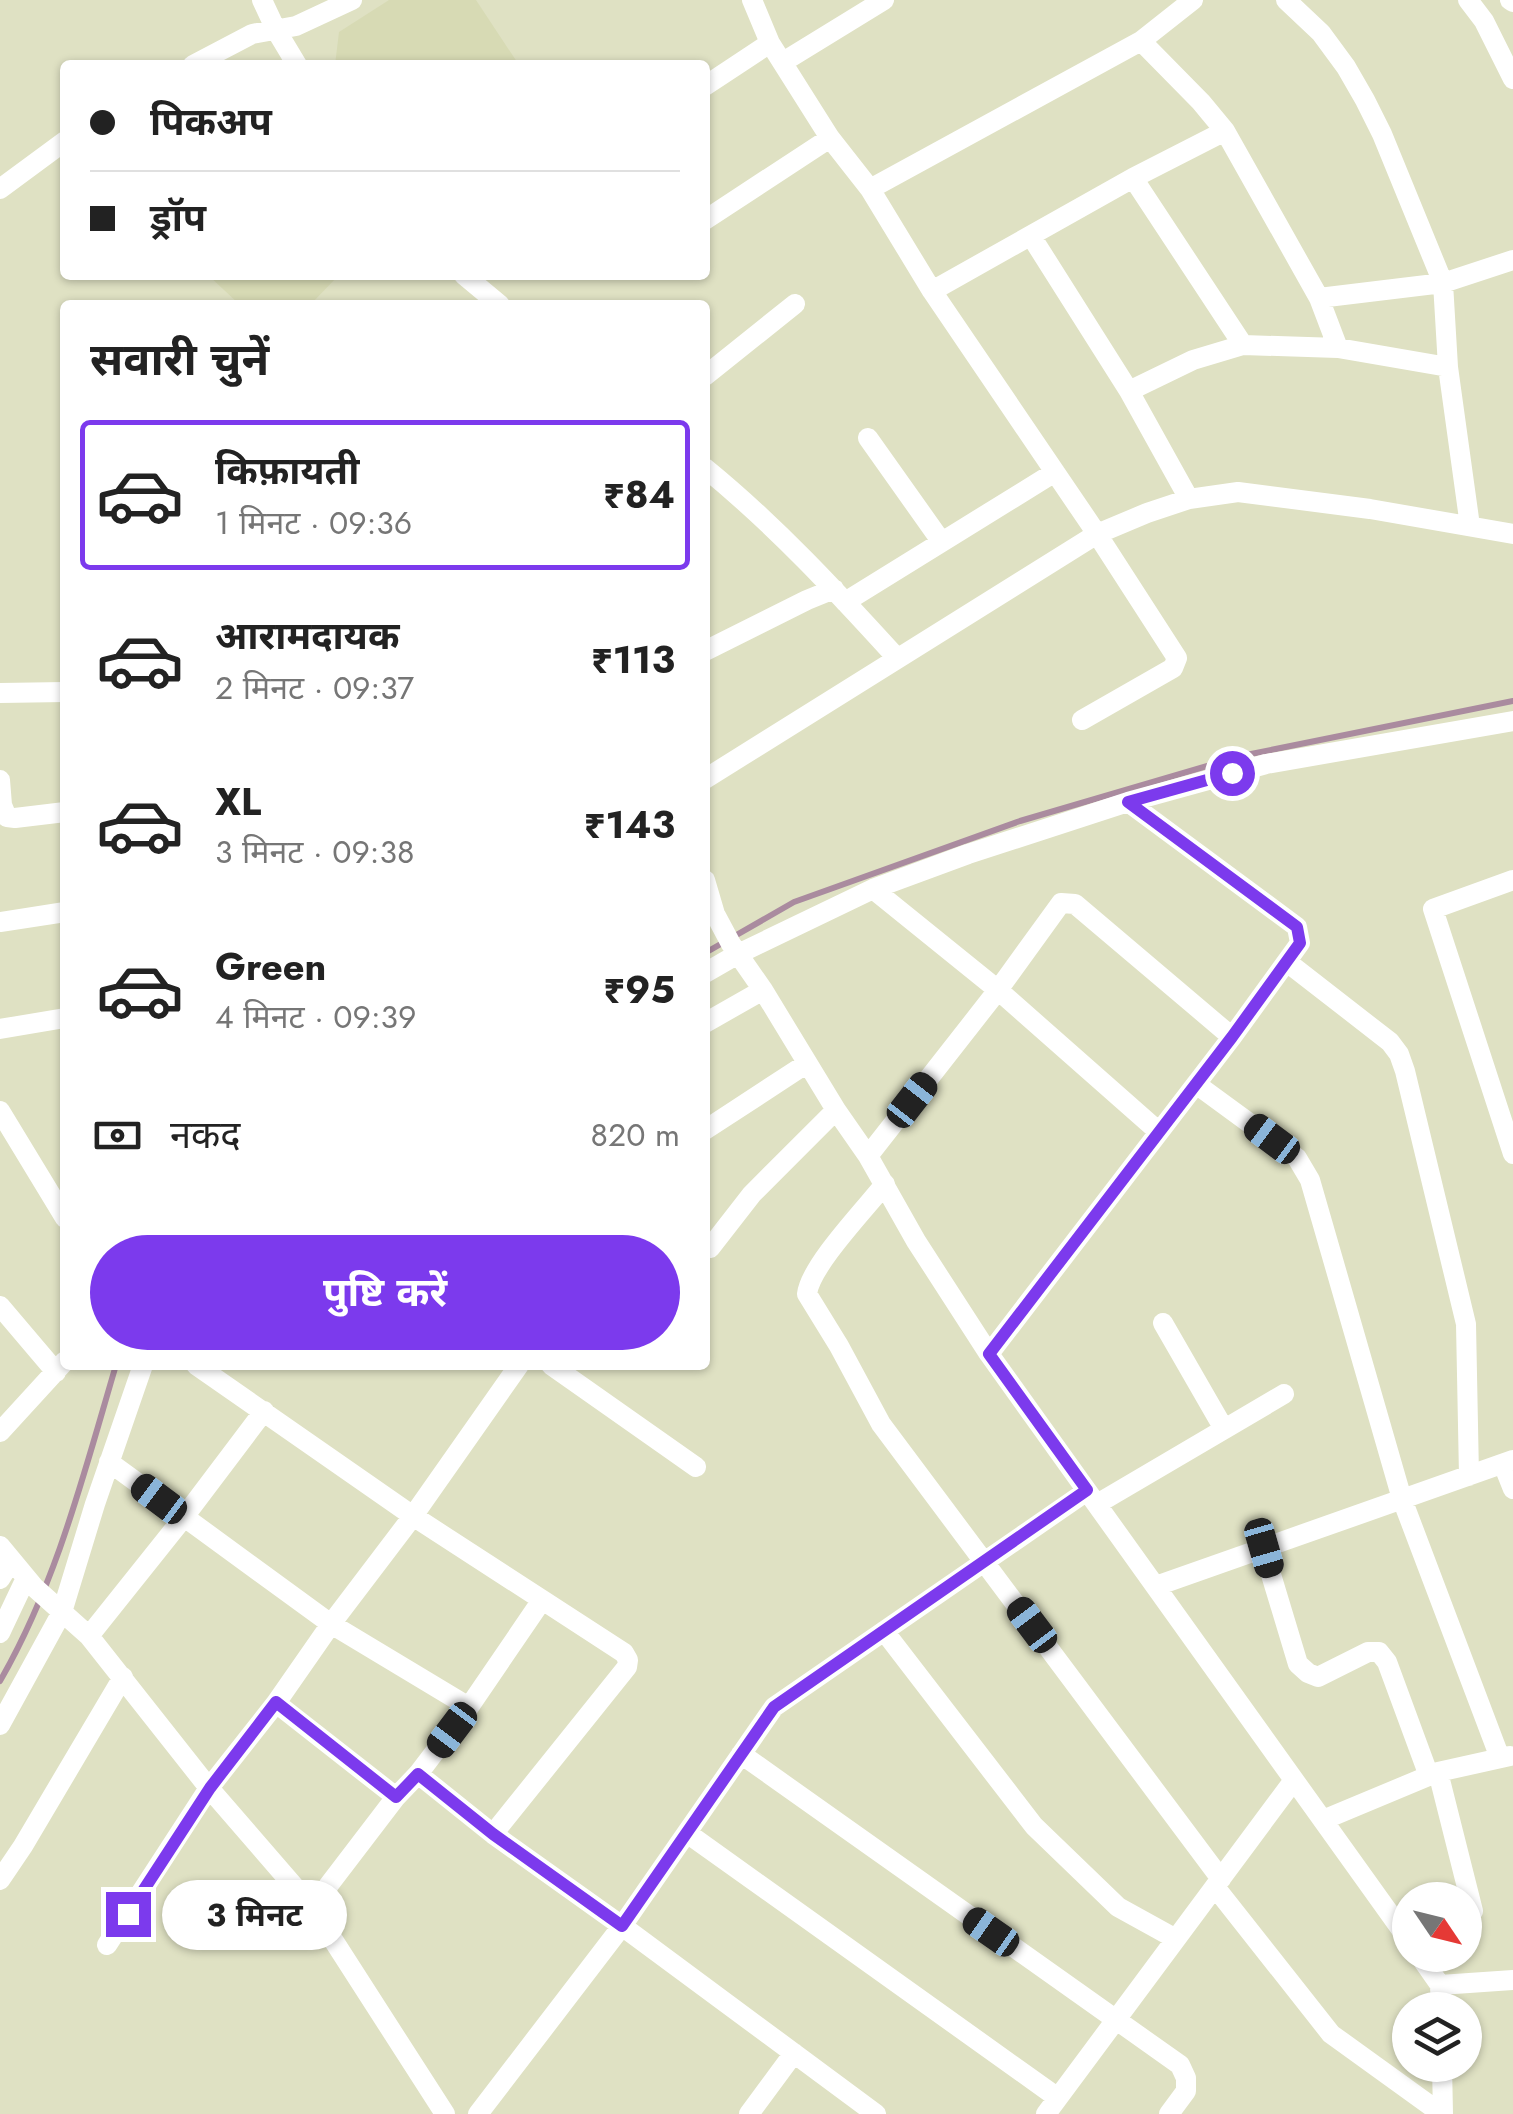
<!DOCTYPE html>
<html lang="hi">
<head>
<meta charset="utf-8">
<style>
  body { margin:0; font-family:Jost,"Noto Sans Devanagari",sans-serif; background:#f2f2f2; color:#222; height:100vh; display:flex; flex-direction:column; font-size:38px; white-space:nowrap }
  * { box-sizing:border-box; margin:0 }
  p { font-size:32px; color:#767676 }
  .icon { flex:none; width:55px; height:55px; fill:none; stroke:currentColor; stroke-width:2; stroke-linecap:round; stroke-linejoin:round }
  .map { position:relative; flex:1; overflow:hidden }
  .panel { position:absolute; left:60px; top:300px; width:650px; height:1070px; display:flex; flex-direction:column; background:#fff; border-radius:10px; box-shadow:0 2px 8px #0004 }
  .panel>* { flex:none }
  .hud { position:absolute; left:60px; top:60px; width:650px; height:220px; border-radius:10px; box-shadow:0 2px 8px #0004; display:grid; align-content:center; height:220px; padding:0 30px; background:#fff }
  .needle { width:65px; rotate:125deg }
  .tools { position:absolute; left:1392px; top:1882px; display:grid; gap:20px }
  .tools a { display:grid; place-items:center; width:90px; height:90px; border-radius:50%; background:#fff; box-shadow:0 2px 8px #0004; font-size:50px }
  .end { position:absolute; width:45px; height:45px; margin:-22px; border:12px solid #7c3aed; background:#fff; box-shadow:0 0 0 5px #fff }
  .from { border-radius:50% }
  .bubble { position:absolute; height:70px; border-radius:35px; background:#fff; box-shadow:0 2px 8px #0004; font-size:32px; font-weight:700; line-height:70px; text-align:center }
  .car { position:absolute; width:30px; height:60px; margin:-30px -15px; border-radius:12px; box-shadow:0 0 8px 2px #0007; background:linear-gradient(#222 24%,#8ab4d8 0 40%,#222 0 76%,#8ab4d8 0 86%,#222 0) }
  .hud b { display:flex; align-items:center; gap:35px; height:95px; font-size:38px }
  .hud b+b { border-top:2px solid #e0e0e0 }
  .hud i { width:25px; height:25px; background:#222 }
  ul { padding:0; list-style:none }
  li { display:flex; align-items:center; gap:30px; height:150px; margin:0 20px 15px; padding:0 10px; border:5px solid transparent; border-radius:10px }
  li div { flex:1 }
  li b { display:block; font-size:38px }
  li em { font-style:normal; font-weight:700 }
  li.on { border-color:#7c3aed }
  li>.icon { width:90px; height:90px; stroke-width:1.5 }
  h2 { padding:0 30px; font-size:45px; line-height:120px }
  .pay { display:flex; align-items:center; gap:25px; height:110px; padding:0 30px; font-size:38px }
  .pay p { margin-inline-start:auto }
  .cta { display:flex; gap:20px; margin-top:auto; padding:20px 30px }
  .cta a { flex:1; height:115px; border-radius:60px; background:#7c3aed; color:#fff; font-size:40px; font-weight:700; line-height:115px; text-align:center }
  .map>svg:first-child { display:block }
  .built { fill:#d7dab4 }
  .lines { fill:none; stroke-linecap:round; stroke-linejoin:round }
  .stream { stroke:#aa8b9f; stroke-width:6 }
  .minor { stroke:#fff; stroke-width:20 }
  .route { stroke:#7c3aed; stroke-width:12 }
</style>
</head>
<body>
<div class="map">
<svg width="1513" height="2114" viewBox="0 0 1513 2114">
  <rect width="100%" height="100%" fill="#dfe1c3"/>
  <path class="built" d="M389 0H476L519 65H335L339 32Z
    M208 275H339L310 305H240Z"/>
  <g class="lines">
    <path class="stream" d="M705 953 794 902 1020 821 1241 756 1513 701
      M0 1681C57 1582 84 1473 116 1365"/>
    <path class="minor" d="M262 0 276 30 297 65
      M752 0 770 43 830 138 870 189 932 291 1097 534 1177 658 1173 668 1082 720
      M1286 0 1321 33 1346 67 1365 100 1382 134 1443 283 1448 367 1470 526
      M1468 0 1484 21 1513 79
      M1510 0 1513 2
      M1141 41 1201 102 1225 131 1319 298 1338 348
      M783 62 884 0
      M193 65 252 34 296 26 352 0
      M705 86 770 43
      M1133 178 1243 345
      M0 189 65 141
      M870 189 1141 41 1193 0
      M705 220 830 138
      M1031 236 1129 391 1189 499
      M464 275 500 305
      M932 291 1133 178 1225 131
      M1319 298 1443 283 1513 260
      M705 376 795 304
      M1129 391 1193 360 1243 345 1338 348 1448 367
      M868 438 941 541
      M705 468C775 525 836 591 897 658
      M845 602 1055 472
      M705 651 807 600 834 589
      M0 693 65 692
      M705 779 1097 534 1147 513 1189 499 1238 492 1370 509 1513 534
      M0 780 2 805 7 817 15 818 65 812
      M705 880 715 914 731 944 763 990 836 1110 868 1156 916 1241 989 1354 1410 1942
      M1513 880 1433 909 1513 1154
      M873 889 998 990 1159 1132
      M0 922 65 912
      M1287 962 1390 1042 1399 1054 1405 1071 1466 1324 1469 1476
      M705 973 738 954 873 889 968 854 1128 802 1266 764 1513 721
      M705 1023 763 990
      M0 1029 65 1018
      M1196 1084 1297 1158 1310 1180 1402 1499 1500 1758
      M0 1111 65 1218
      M705 1130 806 1064
      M868 1156 998 990 1061 903 1075 904 1232 1037
      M885 1184C866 1208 810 1266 807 1294L839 1346 881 1424 1221 1879
      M710 1248 752 1194 836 1110
      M0 1306 56 1372
      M1163 1323 1224 1429
      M989 1354 1232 1037 1300 943 1297 927 1128 802
      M196 1365 413 1516 624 1653 628 1660 627 1667 493 1834
      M551 1365 696 1467
      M0 1432 65 1361
      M109 1462 331 1624 469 1707
      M1503 1464 1513 1489
      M1097 1504 1284 1394
      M0 1546 34 1587 89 1636 209 1788 312 1907 445 2114
      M1263 1548 1298 1664 1308 1673 1318 1677 1368 1652H1379L1387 1662 1429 1776
      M0 1579 11 1561
      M1156 1586 1513 1460
      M884 1631 1034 1826 1118 1907 1176 1939
      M0 1633 26 1578
      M89 1636 184 1517 264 1411
      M276 1703 396 1797
      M0 1725 62 1612 95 1504 143 1365
      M741 1754 1180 2065 1186 2078V2091L1169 2114
      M1438 1772 1473 1911
      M418 1774 493 1834 622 1926 876 2114
      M1323 1820 1438 1772 1510 1756
      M687 1833 1058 2098
      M0 1880 23 1846 123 1677
      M1215 1887 1331 2034 1442 2114
      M312 1907 396 1797 418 1774 469 1707 542 1600
      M107 1945 209 1788 276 1703 331 1624 413 1516 519 1365
      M1419 1955 1440 1985 1441 2010
      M1440 1985 1513 1980
      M1442 2065 1443 2114
      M478 2114 622 1926 774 1707 1087 1491
      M749 2114 794 2053
      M1046 2114 1294 1780"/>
  </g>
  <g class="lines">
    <path class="route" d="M128 1914 210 1788 276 1702 396 1797 418 1774 493 1834 622 1926 774 1707 1087 1490 989 1354 1232 1037 1300 943 1297 927 1128 802 1232 773"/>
  </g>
</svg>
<div class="tools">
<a><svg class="needle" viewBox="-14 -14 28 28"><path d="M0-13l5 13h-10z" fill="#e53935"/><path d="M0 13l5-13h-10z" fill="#767676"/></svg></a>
<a><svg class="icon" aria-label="layers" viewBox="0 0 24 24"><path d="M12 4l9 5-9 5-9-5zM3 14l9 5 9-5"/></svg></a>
</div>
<i class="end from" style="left:1232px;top:773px"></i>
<i class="end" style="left:128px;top:1914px"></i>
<div class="bubble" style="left:162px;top:1880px;width:185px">3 मिनट</div>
<i class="car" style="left:912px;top:1100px;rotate:38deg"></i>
<i class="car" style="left:1272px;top:1139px;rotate:307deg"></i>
<i class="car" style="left:159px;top:1499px;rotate:307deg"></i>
<i class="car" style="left:1264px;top:1548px;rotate:164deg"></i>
<i class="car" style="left:1032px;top:1625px;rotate:323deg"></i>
<i class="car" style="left:452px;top:1730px;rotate:217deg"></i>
<i class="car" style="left:991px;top:1932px;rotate:305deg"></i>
<div class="hud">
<b><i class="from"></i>पिकअप</b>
<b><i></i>ड्रॉप</b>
</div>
<section class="panel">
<h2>सवारी चुनें</h2>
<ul>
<li class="on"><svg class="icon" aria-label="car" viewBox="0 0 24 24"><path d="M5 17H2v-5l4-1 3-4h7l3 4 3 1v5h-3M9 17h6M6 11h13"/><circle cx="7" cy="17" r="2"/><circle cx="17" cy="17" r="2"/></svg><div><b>किफ़ायती</b><p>1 मिनट · 09:36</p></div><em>₹84</em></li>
<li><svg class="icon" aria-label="car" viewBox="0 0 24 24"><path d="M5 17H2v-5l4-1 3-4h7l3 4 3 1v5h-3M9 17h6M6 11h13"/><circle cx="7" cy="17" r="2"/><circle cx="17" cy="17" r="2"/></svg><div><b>आरामदायक</b><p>2 मिनट · 09:37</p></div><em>₹113</em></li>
<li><svg class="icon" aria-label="car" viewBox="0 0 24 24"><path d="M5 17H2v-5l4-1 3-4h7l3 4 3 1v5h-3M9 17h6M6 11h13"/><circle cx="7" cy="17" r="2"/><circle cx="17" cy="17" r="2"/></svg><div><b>XL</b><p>3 मिनट · 09:38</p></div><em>₹143</em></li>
<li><svg class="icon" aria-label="car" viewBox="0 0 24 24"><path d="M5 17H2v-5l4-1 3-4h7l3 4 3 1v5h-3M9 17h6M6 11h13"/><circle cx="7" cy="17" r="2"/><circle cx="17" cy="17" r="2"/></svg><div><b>Green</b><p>4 मिनट · 09:39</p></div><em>₹95</em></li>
</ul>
<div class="pay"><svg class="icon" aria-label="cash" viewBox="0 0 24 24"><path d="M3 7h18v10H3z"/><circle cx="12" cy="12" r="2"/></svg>नकद<p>820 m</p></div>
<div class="cta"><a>पुष्टि करें</a></div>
</section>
</div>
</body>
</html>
